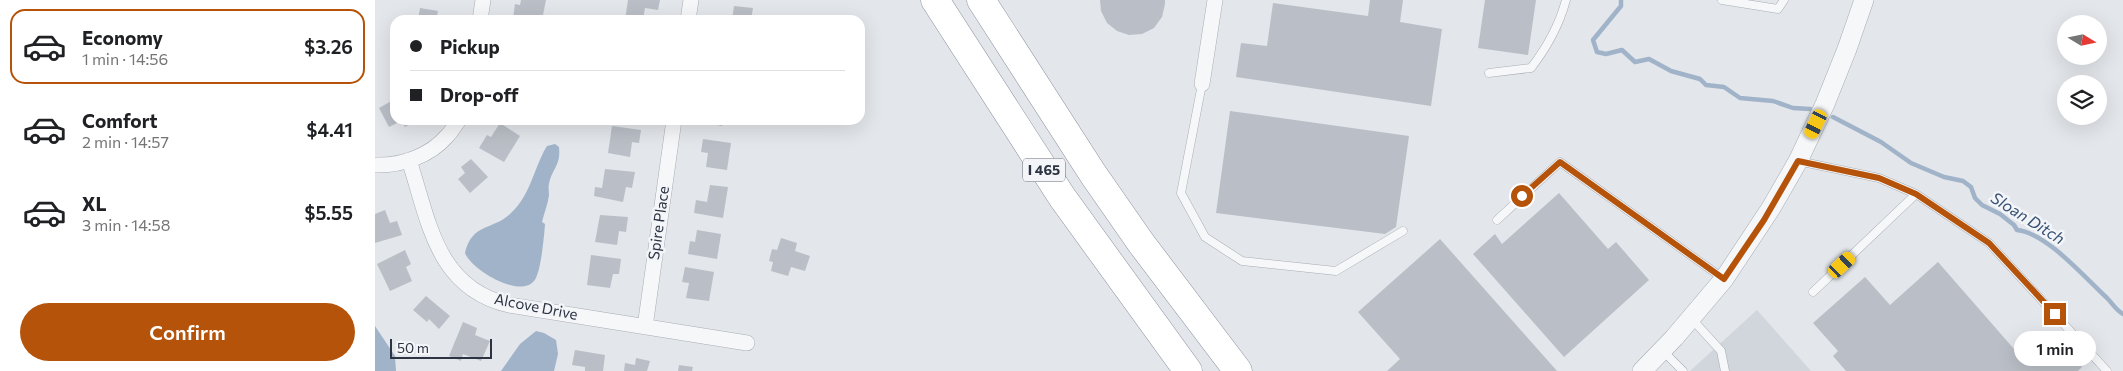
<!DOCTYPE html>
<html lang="en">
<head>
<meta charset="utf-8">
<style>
  body { margin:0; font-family:Commissioner,sans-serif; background:#f6f6f6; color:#202124; height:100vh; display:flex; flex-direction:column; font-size:19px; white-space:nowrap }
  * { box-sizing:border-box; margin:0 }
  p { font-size:16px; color:#757577 }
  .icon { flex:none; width:28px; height:28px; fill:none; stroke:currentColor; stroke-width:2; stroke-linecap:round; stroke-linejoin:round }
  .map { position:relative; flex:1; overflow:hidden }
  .sheet { display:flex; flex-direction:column; background:#fff; width:375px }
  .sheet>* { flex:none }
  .guide { position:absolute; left:15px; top:15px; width:475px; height:110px; border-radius:15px; box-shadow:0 5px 20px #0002; display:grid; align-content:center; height:110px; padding:0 20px; background:#fff }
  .needle { width:32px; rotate:100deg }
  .fabs { position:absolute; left:1682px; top:15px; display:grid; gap:10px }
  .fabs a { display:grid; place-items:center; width:50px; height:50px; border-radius:50%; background:#fff; box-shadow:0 5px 20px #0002; font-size:25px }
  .scale { position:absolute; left:15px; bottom:12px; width:102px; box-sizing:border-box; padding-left:5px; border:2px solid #2c3342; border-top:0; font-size:14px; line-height:18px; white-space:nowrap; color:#2c3342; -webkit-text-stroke:4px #f3f5f8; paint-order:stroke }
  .end { position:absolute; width:22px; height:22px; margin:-11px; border:6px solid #b45309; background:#fff; box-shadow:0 0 0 2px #fff }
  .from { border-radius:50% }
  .bubble { position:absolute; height:35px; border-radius:18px; background:#fff; box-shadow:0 5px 20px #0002; font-size:16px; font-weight:600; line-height:35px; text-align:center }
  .car { position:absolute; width:15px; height:30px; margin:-15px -8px; border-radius:6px; box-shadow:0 0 4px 1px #0007; background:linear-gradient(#f5c518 24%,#345 0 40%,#f5c518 0 76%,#345 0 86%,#f5c518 0) }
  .guide b { display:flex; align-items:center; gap:18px; height:48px; font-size:19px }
  .guide b+b { border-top:1px solid #e0e0e0 }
  .guide i { width:12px; height:12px; background:#202124 }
  ul { padding:9px 0 0; list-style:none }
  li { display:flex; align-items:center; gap:15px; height:75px; margin:0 10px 8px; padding:0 10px; border:2px solid transparent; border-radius:15px }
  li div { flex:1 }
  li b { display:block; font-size:19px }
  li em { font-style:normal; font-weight:600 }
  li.on { border-color:#b45309 }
  li>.icon { width:45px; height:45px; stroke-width:1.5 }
  .button { display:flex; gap:10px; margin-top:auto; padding:10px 20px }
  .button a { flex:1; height:58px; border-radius:30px; background:#b45309; color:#fff; font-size:20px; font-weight:600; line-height:58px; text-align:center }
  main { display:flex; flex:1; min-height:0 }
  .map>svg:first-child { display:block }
  .built { fill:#d1d5dc }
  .water { fill:#a0b3c8 }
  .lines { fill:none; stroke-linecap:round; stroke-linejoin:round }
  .stream { stroke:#a0b3c8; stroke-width:4.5 }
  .building { fill:#babfc7 }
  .service-casing { stroke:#a8adb4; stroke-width:9 }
  .minor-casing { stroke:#a8adb4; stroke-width:16 }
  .tertiary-casing { stroke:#a8adb4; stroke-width:20 }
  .motorway-casing { stroke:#8b93a0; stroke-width:29 }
  .service { stroke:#f6f7f9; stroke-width:8 }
  .minor { stroke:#f6f7f9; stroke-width:15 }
  .tertiary { stroke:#f6f7f9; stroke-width:19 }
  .motorway { stroke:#fff; stroke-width:28 }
  .route { stroke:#b45309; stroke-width:6 }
  .labels { text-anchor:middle; stroke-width:5; stroke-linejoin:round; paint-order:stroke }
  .shield { fill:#f3f5f8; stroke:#686d79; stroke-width:1 }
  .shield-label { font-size:14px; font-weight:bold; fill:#2c3342 }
  .street-label { font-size:15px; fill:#2c3342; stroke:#f3f5f8 }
  .water-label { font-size:16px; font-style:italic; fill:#375174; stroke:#f3f5f8 }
</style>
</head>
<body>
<main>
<section class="sheet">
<ul>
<li class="on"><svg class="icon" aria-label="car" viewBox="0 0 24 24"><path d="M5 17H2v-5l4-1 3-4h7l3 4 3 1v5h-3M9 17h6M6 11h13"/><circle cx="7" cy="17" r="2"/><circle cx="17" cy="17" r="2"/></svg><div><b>Economy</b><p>1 min · 14:56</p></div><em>$3.26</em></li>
<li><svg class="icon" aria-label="car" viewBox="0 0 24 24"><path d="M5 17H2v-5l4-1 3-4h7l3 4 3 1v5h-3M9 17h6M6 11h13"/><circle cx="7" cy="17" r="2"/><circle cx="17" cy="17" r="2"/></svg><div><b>Comfort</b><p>2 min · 14:57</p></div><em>$4.41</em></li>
<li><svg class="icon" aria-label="car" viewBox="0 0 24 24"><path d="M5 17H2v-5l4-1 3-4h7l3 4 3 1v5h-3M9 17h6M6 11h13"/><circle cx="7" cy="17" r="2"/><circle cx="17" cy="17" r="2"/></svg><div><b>XL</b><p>3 min · 14:58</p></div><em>$5.55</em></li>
</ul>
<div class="button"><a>Confirm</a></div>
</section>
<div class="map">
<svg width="1748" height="371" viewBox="0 0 1748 371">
  <rect width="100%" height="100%" fill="#e3e6ea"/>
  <path class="built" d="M1382 310 1436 371H1315Z"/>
  <path class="water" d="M180 144 184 147C186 166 177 168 174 184 173 187 174 191 174 195 173 204 169 213 167 222L170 224C169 237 166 273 159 281 144 299 96 269 90 253 97 222 119 231 137 212 154 196 158 173 169 151L172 146Z
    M0 326 20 356 21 371H0Z
    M161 331 169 333 181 340 183 354 179 371H126L145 344Z"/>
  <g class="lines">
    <path class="stream" d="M1246 0V6L1218 40 1222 52 1231 54 1247 50 1260 62 1274 59 1296 71 1325 79 1331 85 1349 87 1365 98 1398 101 1418 108 1435 109
      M1458 117 1506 142 1536 163 1569 177 1588 181 1596 187 1600 198 1607 205 1625 214 1639 225 1642 230C1672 233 1710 278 1732 298 1737 303 1741 310 1748 314"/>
  </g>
  <path class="building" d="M146 0H171L167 20 138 19 140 4 145 5Z
    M253 0H285L283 10 270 8 268 20H250Z
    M725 0H790V4L787 17 779 28 767 34 754 35 742 31 732 23 726 11Z
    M995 0H1028L1025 22 1067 29 1056 106 861 77 866 43 892 46 898 3 993 16Z
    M1110 0H1161L1153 55 1103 48Z
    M359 6 378 8 376 20H357Z
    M45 8 63 11 61 20H43Z
    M20 99V120H42L30 127 26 121 14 127 4 108Z
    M855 111 1034 136 1021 227 1010 234 841 213Z
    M333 120H348L347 126 332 123Z
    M125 123 145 136 129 162 104 148 112 135 116 137Z
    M237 126 266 130 264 143 257 142 255 157 233 153Z
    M328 139 356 143 352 170 331 167 333 153 326 152Z
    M96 159 113 177 95 193 83 179 90 173 86 167Z
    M230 169 260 172 257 188 251 187 248 202 219 196 220 187 227 188Z
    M335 185 353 187 348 218 319 213 321 200 332 202Z
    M1184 193 1233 249 1241 242 1274 280 1189 357 1098 254 1120 234 1127 244Z
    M10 210 15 223 22 221 27 235 0 243V214Z
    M225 215 253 217 251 232 244 231 242 245 220 242Z
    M322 230 346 234 342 259 313 254 315 241 320 242Z
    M406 238 422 243 420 251 435 256 430 271 416 267 413 276 396 271 398 262 394 261 397 249 402 250Z
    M1065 239 1182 371H1012L1025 359 983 312Z
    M30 250 36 264 31 267 37 281 15 291 2 264Z
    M216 255 246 259 244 274H238L235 288 212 285Z
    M1563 262 1646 357 1678 333 1707 367 1703 371H1471L1458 356 1463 351 1438 323 1490 277 1515 305Z
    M310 267 339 272 334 301 311 298 314 283 307 282Z
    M51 296 75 316 64 329 54 319 52 322 38 310Z
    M88 322 102 328 100 335 115 341 106 361 88 354 86 361 74 356Z
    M200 350 230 355 228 371H210V367L197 365Z
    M261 358 275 361 272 371H249L250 363 260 365Z
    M304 365 318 367 317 371H303Z"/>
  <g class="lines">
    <g class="service-casing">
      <path id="service" d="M1347 0 1403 9 1409 0
        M1114 73 1156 68C1173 46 1184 26 1191 0
        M827 84 806 193 830 237 867 261 961 271 1028 231
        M1423 161 1504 178 1541 194 1614 243 1732 371
        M1122 220 1185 162 1349 279
        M1438 292 1541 194
        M1316 318 1346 351 1350 371
        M1287 350 1308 371"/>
    </g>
    <g class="minor-casing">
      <path id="minor" d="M105 20 108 0
        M313 20 316 0
        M827 84 840 0
        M34 160C54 221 61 288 134 305L372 343
        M0 165C26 166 55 156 72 136 77 131 80 125 84 120
        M270 327 299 120"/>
    </g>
    <g class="tertiary-casing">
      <path id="tertiary" d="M1267 371 1299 338 1349 279 1396 208 1423 161 1450 104 1472 49 1489 0"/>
    </g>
    <g class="motorway-casing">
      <path id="motorway" d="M560 0 687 197 813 371
        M606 0 718 174 766 243 863 371"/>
    </g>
    <use href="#service" class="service"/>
    <use href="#minor" class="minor"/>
    <use href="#tertiary" class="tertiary"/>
    <use href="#motorway" class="motorway"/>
  </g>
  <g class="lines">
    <path class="route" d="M1147 196 1185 162 1349 279 1389 220 1423 161 1504 178 1541 194 1614 243 1680 314"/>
  </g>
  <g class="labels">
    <rect class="shield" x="648" y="158.5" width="42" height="23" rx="4"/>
    <g class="shield-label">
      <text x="669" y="175">I 465</text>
    </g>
    <g class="street-label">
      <text transform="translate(284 223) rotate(-82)" y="5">Spire Place</text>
      <text transform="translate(161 307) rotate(11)" y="5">Alcove Drive</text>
    </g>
    <g class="water-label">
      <text transform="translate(1653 218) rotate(32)" y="6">Sloan Ditch</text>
    </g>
  </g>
</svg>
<div class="fabs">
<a><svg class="needle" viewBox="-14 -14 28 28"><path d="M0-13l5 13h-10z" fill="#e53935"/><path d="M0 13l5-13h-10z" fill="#757577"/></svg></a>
<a><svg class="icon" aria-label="layers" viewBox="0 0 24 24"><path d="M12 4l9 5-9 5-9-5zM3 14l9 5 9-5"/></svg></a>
</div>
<div class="scale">50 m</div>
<i class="end from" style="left:1147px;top:196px"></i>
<i class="end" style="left:1680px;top:314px"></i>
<div class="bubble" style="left:1639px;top:331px;width:82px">1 min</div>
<i class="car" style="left:1441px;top:124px;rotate:206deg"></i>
<i class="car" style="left:1467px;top:265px;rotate:47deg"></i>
<div class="guide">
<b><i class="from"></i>Pickup</b>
<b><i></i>Drop-off</b>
</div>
</div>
</main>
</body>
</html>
